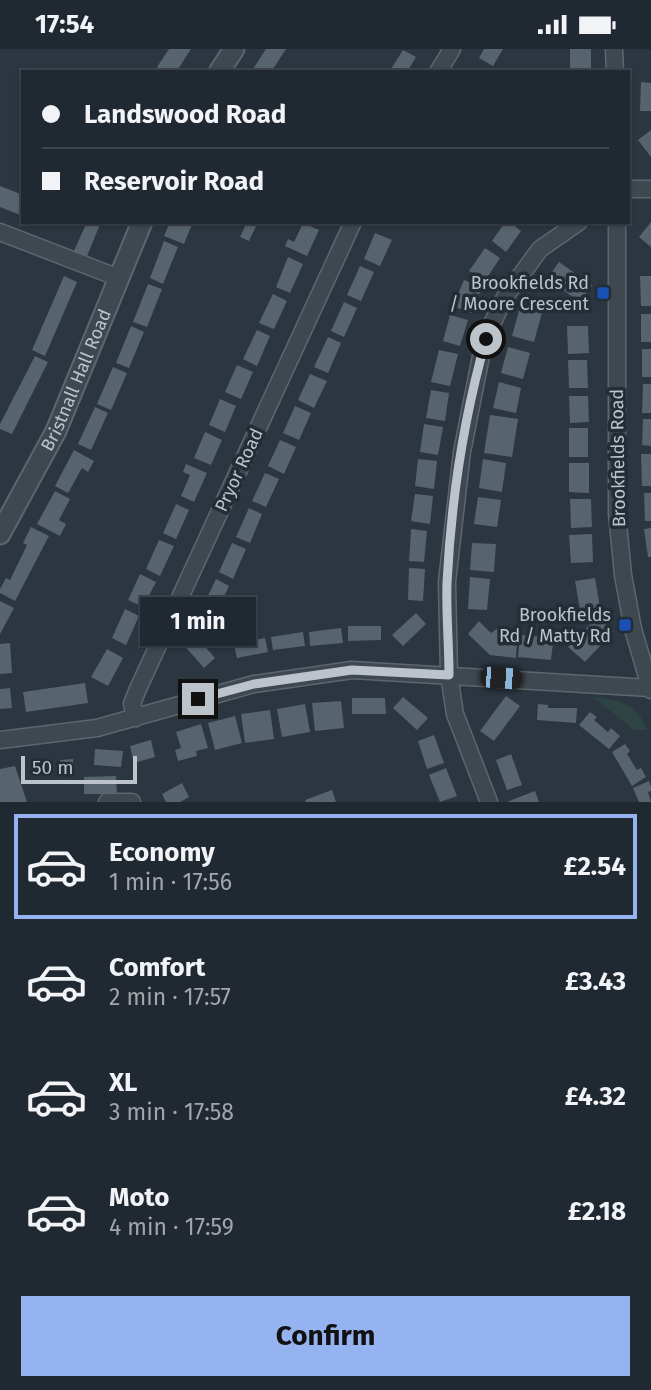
<!DOCTYPE html>
<html lang="en">
<head>
<meta charset="utf-8">
<style>
  body { margin:0; font-family:"Fira Sans",sans-serif; background:#2d343d; color:#f1f3f6; height:100vh; display:flex; flex-direction:column; font-size:26px; white-space:nowrap }
  * { box-sizing:border-box; margin:0 }
  p { font-size:23px; color:#a2a6ab }
  .icon { flex:none; width:38px; height:38px; fill:none; stroke:currentColor; stroke-width:2; stroke-linecap:round; stroke-linejoin:round }
  .map { position:relative; height:753px; overflow:hidden }
  .sheet { display:flex; flex-direction:column; background:#202831; flex:1 }
  .sheet>* { flex:none }
  .guide { position:absolute; left:21px; top:21px; width:609px; height:154px; border-radius:0px; box-shadow:0 2px 5px #0004,0 0 0 2px #3d444d; display:grid; align-content:center; height:154px; padding:0 21px; background:#202831 }
  .scale { position:absolute; left:21px; bottom:18px; width:116px; box-sizing:border-box; padding-left:7px; border:4px solid #bcc3cb; border-top:0; font-size:19px; line-height:24px; white-space:nowrap; color:#bcc3cb; -webkit-text-stroke:5px #232d36; paint-order:stroke }
  .end { position:absolute; width:32px; height:32px; margin:-16px; border:9px solid #bcc3cb; background:#111; box-shadow:0 0 0 4px #111 }
  .from { border-radius:50% }
  .bubble { position:absolute; height:49px; border-radius:0px; background:#202831; box-shadow:0 2px 5px #0004,0 0 0 2px #3d444d; font-size:23px; font-weight:700; line-height:49px; text-align:center }
  .car { position:absolute; width:21px; height:42px; margin:-21px -10px; border-radius:9px; box-shadow:0 0 5px 2px #0007; background:linear-gradient(#222 24%,#8ab4d8 0 40%,#222 0 76%,#8ab4d8 0 86%,#222 0) }
  .guide b { display:flex; align-items:center; gap:24px; height:66px; font-size:26px }
  .guide b+b { border-top:2px solid #3d444d }
  .guide i { width:18px; height:18px; background:#f1f3f6 }
  ul { padding:12px 0 0; list-style:none }
  li { display:flex; align-items:center; gap:21px; height:105px; margin:0 14px 10px; padding:0 7px; border:4px solid transparent; border-radius:0px }
  li div { flex:1 }
  li b { display:block; font-size:26px }
  li em { font-style:normal; font-weight:700 }
  li.selected { border-color:#95b2f1 }
  li>.icon { width:63px; height:63px; stroke-width:1.5 }
  .cta { display:flex; gap:14px; margin-top:auto; padding:14px 21px }
  .cta a { flex:1; height:80px; border-radius:0px; background:#95b2f1; color:#111; font-size:28px; font-weight:700; line-height:80px; text-align:center }
  .status { display:flex; justify-content:space-between; align-items:center; height:49px; padding:0 35px; background:#202831; direction:ltr }
  .status svg { height:19px; fill:currentColor }
  .map>svg:first-child { display:block }
  .green { fill:#2e4443 }
  .building { fill:#57636d }
  .lines { fill:none; stroke-linecap:round; stroke-linejoin:round }
  .minor-casing { stroke:#5d666e; stroke-width:19 }
  .tertiary-casing { stroke:#5d666e; stroke-width:23 }
  .minor { stroke:#3f4851; stroke-width:16 }
  .tertiary { stroke:#3f4851; stroke-width:19 }
  .route { stroke:#bcc3cb; stroke-width:9 }
  .transit-dot { fill:#1a4fb4; stroke:#232d36; stroke-width:2.5 }
  .labels { text-anchor:middle; stroke-width:7; stroke-linejoin:round; paint-order:stroke }
  .poi-label { font-size:18px; fill:#bcc3cb; stroke:#232d36; text-anchor:end }
  .street-label { font-size:18px; fill:#bcc3cb; stroke:#232d36 }
</style>
</head>
<body>
<div class="status"><b>17:54</b><svg viewBox="0 0 49 12"><path d="M0 12V9h3v3zM5 12V6h3v6zM10 12V3h3v9zM15 12V0h3v12zM26 1h20v11H26zM47 4h2v5h-2z"/></svg></div>
<div class="map">
<svg width="651" height="753" viewBox="0 0 651 753">
  <rect width="100%" height="100%" fill="#2b3641"/>
  <path class="green" d="M592 647C619 652 636 652 647 681H634Z"/>
  <path class="building" d="M169 0H191L176 23H164L157 18Z
    M266 0H286L271 23H251Z
    M484 0H503L493 17 479 9Z
    M570 0H591V22H570Z
    M403 1 416 8 407 23H389Z
    M641 33 651 34V62H640Z
    M651 81V108L638 91Z
    M0 137 23 146V167L0 158Z
    M87 173H101L87 207 74 202Z
    M170 173H193L184 195 164 187Z
    M247 173 257 175 249 192 240 188Z
    M505 173H510L521 182 506 203 492 192Z
    M651 173V198L639 188Z
    M303 174 319 181 307 207 285 197 288 190 294 193Z
    M375 184 392 191 380 217 364 210Z
    M164 192 178 198 163 235 150 229Z
    M485 199 500 209 485 232 469 222Z
    M288 208 303 215 290 244 276 238Z
    M559 213 592 236 580 253 547 230Z
    M360 217 374 223 361 252 347 246Z
    M64 227 77 233 45 307 32 301Z
    M640 227H651V257H641Z
    M464 231 482 238 471 264 453 257Z
    M148 235 162 240 147 278 133 273Z
    M273 245 287 252 274 280 259 274Z
    M344 253 357 259 344 288 331 282Z
    M521 254 543 260 534 293 512 287Z
    M641 265H651V293H641Z
    M450 266 468 271 460 297 443 292Z
    M131 277 144 283 129 319 116 314Z
    M567 277H588L589 304 568 305Z
    M257 281 270 287 257 317 243 310Z
    M328 288 341 294 328 324 314 318Z
    M508 298 530 304 523 330 501 324Z
    M642 300H651V328H642Z
    M439 301 458 305 450 337 431 333Z
    M35 307 48 313 12 385 0 380V375Z
    M568 311H587L588 339H569Z
    M237 316 253 323 241 350 225 343Z
    M113 318 127 324 111 361 97 355Z
    M310 325 327 332 314 359 298 351Z
    M499 333 521 339 516 364 493 359Z
    M643 335H651V364H642Z
    M431 341 449 344 445 372 426 369Z
    M569 347H588L589 373 570 374Z
    M220 350 236 357 225 383 209 376Z
    M295 357 311 364 299 391 283 384Z
    M95 358 108 364 91 401 78 395Z
    M490 366 518 370 512 408 484 404Z
    M643 370H651V397L642 396Z
    M424 375 443 378 438 406 420 403Z
    M569 379H588V408H569Z
    M205 383 222 391 211 416 194 409Z
    M280 391 296 398 284 425 268 417Z
    M74 401 94 412 88 423 82 419 68 444 55 437Z
    M641 405H651V437H642Z
    M418 410 437 412 434 440 415 437Z
    M483 410 506 414 502 443 479 439Z
    M569 414H589V444L569 443Z
    M186 415 207 424 194 453 181 447 190 426 183 423Z
    M265 424 279 430 266 458 252 452Z
    M55 442 70 450 59 471 66 475 60 487 37 475Z
    M644 444H651V472H645Z
    M415 445 433 447 430 475 411 472Z
    M478 448 501 451 497 478 474 475Z
    M570 450H591L592 478 571 479Z
    M176 455 189 461 176 490 163 484Z
    M249 459 262 465 250 494 236 488Z
    M31 478 49 487 15 552 0 544V540L6 529 10 531 27 496 23 494Z
    M651 479V508H648L644 480Z
    M411 480 427 482 424 513 409 512Z
    M592 485 593 513 571 514 569 486Z
    M159 491 174 497 160 527 146 520Z
    M232 494 246 500 233 530 219 523Z
    M472 494 496 495 494 523 470 521Z
    M409 519 425 520 423 552 408 551Z
    M140 525 156 533 143 558 128 551Z
    M470 528 490 530 487 561 468 560Z
    M595 529 600 558 580 561 575 532Z
    M216 530 229 537 215 566 202 559Z
    M0 552 14 559 0 585Z
    M125 560 139 567 126 596 112 589Z
    M416 564 426 575 403 597 392 586Z
    M598 567 614 582 585 613 568 598Z
    M479 572 491 584 498 579 510 593 517 592 516 609 490 606 468 585Z
    M348 577H381V591L348 592Z
    M341 579 343 594 310 597 309 583Z
    M303 583 305 597 273 601 271 588Z
    M194 585 215 609 204 619 183 595Z
    M520 586 537 587V592L553 594 551 611 518 608Z
    M265 589 268 603 237 609 234 595Z
    M10 594 12 624 0 625V595Z
    M107 600 123 609 108 637 91 628Z
    M85 634 88 654 26 663 23 643Z
    M10 639 12 659 0 660V640Z
    M506 647 520 657 494 692 480 682Z
    M403 648 428 669 417 681 393 659Z
    M352 649H385L386 665H352Z
    M341 652 344 679 315 682 312 654Z
    M305 655 310 683 282 688 277 660Z
    M538 655 548 656V659H577L576 674 537 671Z
    M270 661 274 690 245 694 241 665Z
    M590 663 597 668 594 671 608 683 611 679 620 687 609 700 579 676Z
    M235 667 242 694 215 701 208 674Z
    M201 675 208 699 196 702 197 707 178 712 175 701 181 699 176 683Z
    M434 686 444 714 427 720 418 692Z
    M151 691 155 708 134 714 130 697Z
    M625 695 630 702 627 705 637 721 641 719 646 728 632 737 612 703Z
    M95 700 123 702 121 718 94 716Z
    M511 705 522 736 507 741 496 711Z
    M73 710V722L61 723 60 711Z
    M15 717 27 753H0V720Z
    M446 719 457 747 440 753 429 726Z
    M116 727 117 745H84V728Z
    M649 732 651 738V742L648 743 651 753H639L633 739Z
    M182 734 189 748 180 753H166L162 745Z
    M332 741 336 753H306L305 751Z
    M535 742 539 753H507Z"/>
  <g class="lines">
    <g class="minor-casing">
      <path id="minor" d="M614 0 615 23
        M438 23 452 0
        M628 140H651
        M617 173V464L623 526 633 580 651 641
        M0 183 119 229
        M136 669 132 655 137 642 353 173
        M0 691 97 679 254 635 352 621 650 639
        M107 753H132
        M489 753 455 665 449 626 447 533 462 403 481 307 491 277 505 248 540 200 579 173"/>
    </g>
    <g class="tertiary-casing">
      <g id="tertiary">
        <path d="M219 23 234 0"/>
        <path id="s1" d="M0 485 56 382 142 173"/>
      </g>
    </g>
    <use href="#minor" class="minor"/>
    <use href="#tertiary" class="tertiary"/>
  </g>
  <g class="lines">
    <path class="route" d="M198 650 254 635 352 621 449 626C449 595 446 565 447 534 451 453 464 368 486 290"/>
  </g>
  <g class="transit-dot">
    <rect x="596" y="237" width="14" height="14" rx="3.5"/>
    <rect x="618" y="569" width="14" height="14" rx="3.5"/>
  </g>
  <g class="labels">
    <g class="poi-label">
      <text x="589" y="240">Brookfields Rd<tspan x="589" dy="21">/ Moore Crescent</tspan></text>
      <text x="611" y="572">Brookfields<tspan x="611" dy="21">Rd / Matty Rd</tspan></text>
    </g>
    <g class="street-label">
      <text dy="6" stroke="none"><textPath href="#s1" startOffset="172">Bristnall Hall Road</textPath></text>
      <text transform="translate(618 409) rotate(-91)" y="6">Brookfields Road</text>
      <text transform="translate(239 421) rotate(-65)" y="6">Pryor Road</text>
    </g>
  </g>
</svg>
<div class="scale">50 m</div>
<i class="end from" style="left:486px;top:290px"></i>
<i class="end" style="left:198px;top:650px"></i>
<div class="bubble" style="left:140px;top:548px;width:116px">1 min</div>
<i class="car" style="left:501px;top:629px;rotate:94deg"></i>
<div class="guide">
<b><i class="from"></i>Landswood Road</b>
<b><i></i>Reservoir Road</b>
</div>
</div>
<section class="sheet">
<ul>
<li class="selected"><svg class="icon" aria-label="car" viewBox="0 0 24 24"><path d="M5 17H2v-5l4-1 3-4h7l3 4 3 1v5h-3M9 17h6M6 11h13"/><circle cx="7" cy="17" r="2"/><circle cx="17" cy="17" r="2"/></svg><div><b>Economy</b><p>1 min · 17:56</p></div><em>£2.54</em></li>
<li><svg class="icon" aria-label="car" viewBox="0 0 24 24"><path d="M5 17H2v-5l4-1 3-4h7l3 4 3 1v5h-3M9 17h6M6 11h13"/><circle cx="7" cy="17" r="2"/><circle cx="17" cy="17" r="2"/></svg><div><b>Comfort</b><p>2 min · 17:57</p></div><em>£3.43</em></li>
<li><svg class="icon" aria-label="car" viewBox="0 0 24 24"><path d="M5 17H2v-5l4-1 3-4h7l3 4 3 1v5h-3M9 17h6M6 11h13"/><circle cx="7" cy="17" r="2"/><circle cx="17" cy="17" r="2"/></svg><div><b>XL</b><p>3 min · 17:58</p></div><em>£4.32</em></li>
<li><svg class="icon" aria-label="car" viewBox="0 0 24 24"><path d="M5 17H2v-5l4-1 3-4h7l3 4 3 1v5h-3M9 17h6M6 11h13"/><circle cx="7" cy="17" r="2"/><circle cx="17" cy="17" r="2"/></svg><div><b>Moto</b><p>4 min · 17:59</p></div><em>£2.18</em></li>
</ul>
<div class="cta"><a>Confirm</a></div>
</section>
</body>
</html>
